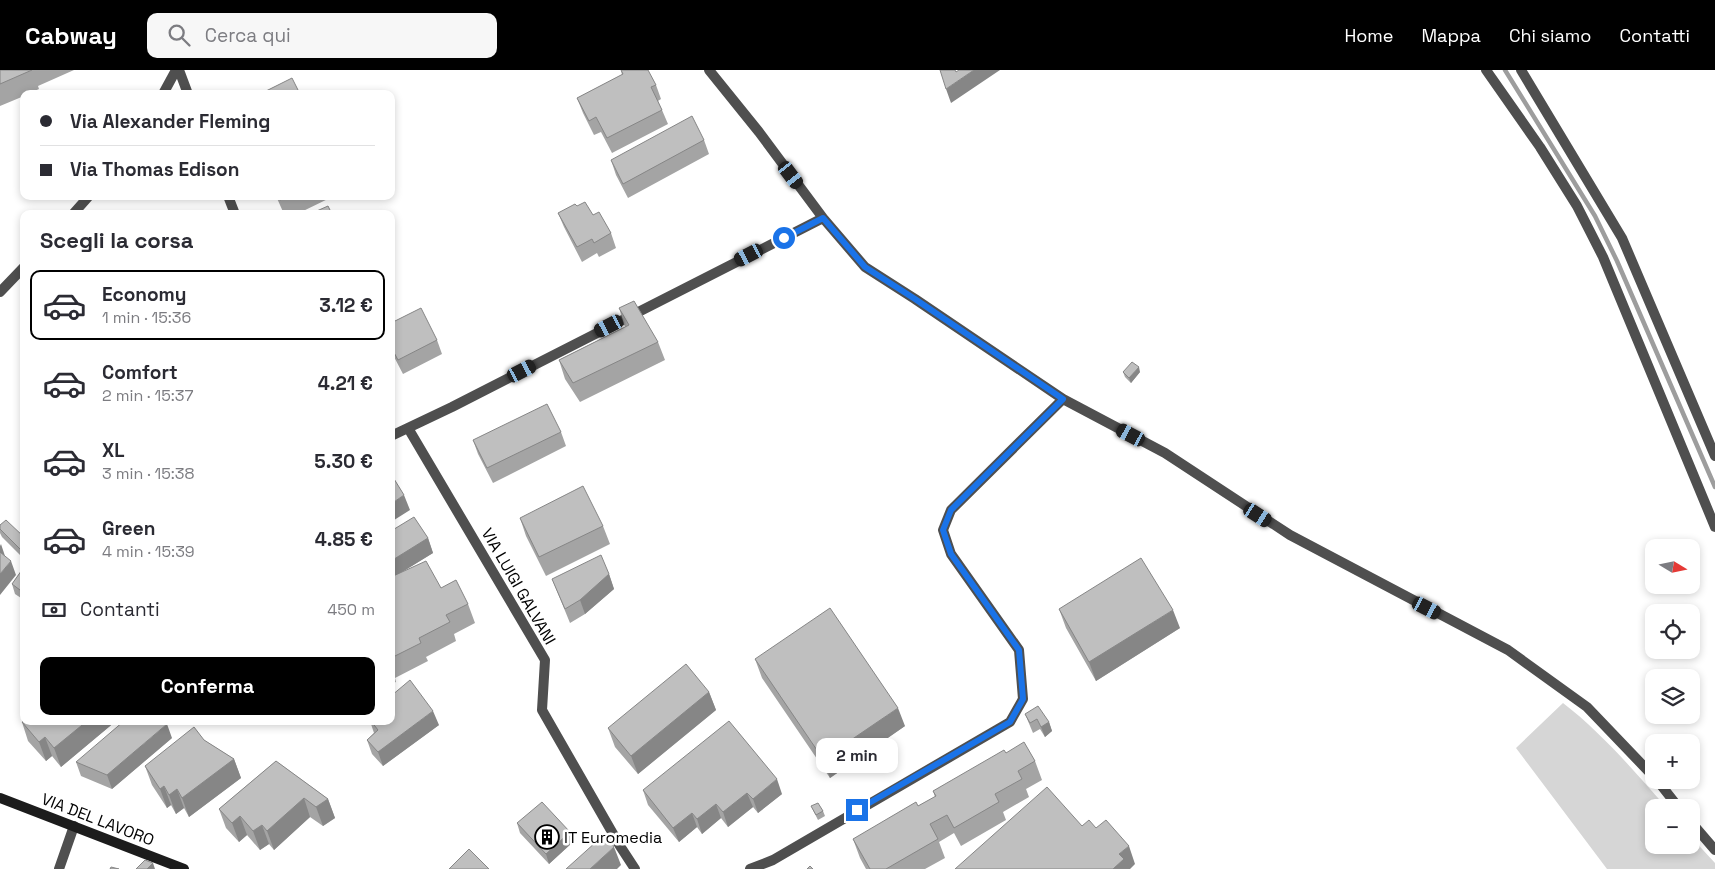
<!DOCTYPE html>
<html lang="it">
<head>
<meta charset="utf-8">
<style>
  body { margin:0; font-family:"Space Grotesk",sans-serif; background:#f7f7f7; color:#2b2b33; height:100vh; display:flex; flex-direction:column; font-size:19px; white-space:nowrap }
  * { box-sizing:border-box; margin:0 }
  p { font-size:16px; color:#7c7c81 }
  .icon { flex:none; width:28px; height:28px; fill:none; stroke:currentColor; stroke-width:2; stroke-linecap:round; stroke-linejoin:round }
  .map { position:relative; flex:1; overflow:hidden }
  .drawer { position:absolute; left:20px; top:140px; width:375px; height:515px; display:flex; flex-direction:column; background:#fff; border-radius:10px; box-shadow:0 2px 8px #0003 }
  .drawer>* { flex:none }
  .banner { position:absolute; left:20px; top:20px; width:375px; height:110px; border-radius:10px; box-shadow:0 2px 8px #0003; display:grid; align-content:center; height:110px; padding:0 20px; background:#fff }
  .needle { width:32px; rotate:100deg }
  .controls { position:absolute; left:1645px; top:469px; display:grid; gap:10px }
  .controls a { display:grid; place-items:center; width:55px; height:55px; border-radius:10px; background:#fff; box-shadow:0 2px 8px #0003; font-size:25px }
  .end { position:absolute; width:22px; height:22px; margin:-11px; border:6px solid #1a73e8; background:#fff; box-shadow:0 0 0 2px #fff }
  .from { border-radius:50% }
  .bubble { position:absolute; height:35px; border-radius:10px; background:#fff; box-shadow:0 2px 8px #0003; font-size:16px; font-weight:600; line-height:35px; text-align:center }
  .car { position:absolute; width:15px; height:30px; margin:-15px -8px; border-radius:6px; box-shadow:0 0 4px 1px #0007; background:linear-gradient(#222 24%,#8ab4d8 0 40%,#222 0 76%,#8ab4d8 0 86%,#222 0) }
  .banner b { display:flex; align-items:center; gap:18px; height:48px; font-size:19px }
  .banner b+b { border-top:1px solid #e1e1e2 }
  .banner i { width:12px; height:12px; background:#2b2b33 }
  ul { padding:0; list-style:none }
  li { display:flex; align-items:center; gap:15px; height:70px; margin:0 10px 8px; padding:0 10px; border:2px solid transparent; border-radius:10px }
  li div { flex:1 }
  li b { display:block; font-size:19px }
  li em { font-style:normal; font-weight:600 }
  li.on { border-color:#000 }
  li>.icon { width:45px; height:45px; stroke-width:1.5 }
  h2 { padding:0 20px; font-size:22px; line-height:60px }
  .pay { display:flex; align-items:center; gap:12px; height:55px; padding:0 20px; font-size:19px }
  .pay p { margin-inline-start:auto }
  .action { display:flex; gap:10px; margin-top:auto; padding:10px 20px }
  .action a { flex:1; height:58px; border-radius:10px; background:#000; color:#fff; font-size:20px; font-weight:600; line-height:58px; text-align:center }
  header { display:flex; align-items:center; gap:30px; box-sizing:border-box; height:70px; padding:0 25px; background:#000; color:#fff }
  header strong { font-size:24px }
  nav { display:flex; gap:28px; margin-inline-start:auto; font-size:18px }
  .search { width:350px; height:45px; background:#f7f7f7; display:flex; align-items:center; gap:12px; box-sizing:border-box; padding:0 18px; border-radius:10px; color:#7c7c81; font-size:19px }
  .map>svg:first-child { display:block }
  .green { fill:#d6d6d6 }
  .lines { fill:none; stroke-linecap:round; stroke-linejoin:round }
  .stream { stroke:#9d9d9d; stroke-width:4.5 }
  .minor { stroke:#4f4f4f; stroke-width:10 }
  .secondary { stroke:#1c1c1c; stroke-width:10 }
  .wall { fill:#a4a4a4 }
  .shaded-wall { fill:#868686 }
  .building { fill:#bfbfbf; stroke:#868686 }
  .route { stroke:#1a73e8; stroke-width:6 }
  .labels { text-anchor:middle; stroke-width:5; stroke-linejoin:round; paint-order:stroke }
  .street-label { font-size:16px; fill:#000; stroke:#fff }
  .poi-label { font-size:16px; fill:#000; stroke:#fff; text-anchor:start }
</style>
</head>
<body>
<header>
<strong>Cabway</strong>
<div class="search"><svg class="icon" aria-label="search" viewBox="0 0 24 24"><circle cx="10" cy="10" r="6"/><path d="M15 15l6 6"/></svg>Cerca qui</div>
<nav><a>Home</a><a>Mappa</a><a>Chi siamo</a><a>Contatti</a></nav>
</header>
<div class="map">
<svg width="1715" height="799" viewBox="0 0 1715 799">
  <rect width="100%" height="100%" fill="#fff"/>
  <path class="green" d="M1563 633C1602 663 1634 701 1666 737L1654 738V775H1691V767L1715 793V799H1607L1516 678Z"/>
  <g class="lines">
    <path class="stream" d="M1505 0 1595 146 1617 191 1715 417"/>
    <path class="minor" d="M179 0 188 24
      M709 0 759 62 823 148 865 197 915 229 1063 329 1165 383 1290 465 1508 580 1587 637 1654 707
      M1486 0 1540 77 1577 136 1603 187 1715 457
      M1521 0 1622 168 1715 386
      M163 24 176 0
      M228 126 235 144
      M73 144 89 126
      M0 222 24 197
      M408 358 545 590 542 640 620 776 635 799
      M391 366 452 337 823 148
      M1657 710 1679 738
      M1691 752 1715 780
      M59 799 74 756
      M750 799 773 790 1010 652 1023 629 1019 580 951 484 943 460 951 440 1063 329"/>
    <path class="secondary" d="M0 728 184 799"/>
  </g>
  <path class="wall" d="M0 0H74L38 16 39 19 28 24H24V26L0 36Z
    M621 0 656 15 661 29 658 31 662 40 668 54 612 83 601 62 594 65 583 43 577 28 622 5Z
    M704 70 709 84 628 128 616 105 611 90Z
    M276 126H334L297 144H284Z
    M577 136 593 145 611 163 616 178 599 187 597 183 582 192 564 157 558 143Z
    M619 238 658 272 665 290 580 332 565 309 559 290 625 257Z
    M391 253 437 270 442 284 403 304 391 281Z
    M1123 302H1140L1131 313 1125 307Z
    M561 362 566 376 493 413 478 384 473 370Z
    M520 448 603 456 610 474 546 506 526 466Z
    M0 455 24 467V489L2 467 0 463Z
    M391 461 428 468 433 483 400 503 441 518 468 534 475 553 454 564 456 571 426 587 428 591 395 608 396 612 391 614Z
    M24 497V530L15 524 12 514Z
    M609 504 614 519 585 544 570 553 552 509Z
    M1059 539 1180 558 1096 611 1066 558Z
    M755 589 905 656 830 708 762 608Z
    M709 622 716 640 638 704 615 677 608 658Z
    M1025 644 1049 652 1052 661 1045 667 1040 659 1033 663Z
    M24 651H116L61 697 52 686 46 691 28 671 22 652Z
    M370 651H391L439 655 383 696 372 684 367 670 374 663Z
    M172 668 112 719 81 706 76 692Z
    M204 670 234 689 241 708 189 747 184 738 176 744 171 735 167 738 152 715 145 696Z
    M1006 683 1035 691 1042 710 1026 719 1029 727 1003 742 1006 750 961 776 954 763 939 772 945 788 925 799H866L860 788 853 769 918 736 935 727 933 721Z
    M276 691 328 729 335 748 323 756 310 747 274 780 269 774 260 780 247 765 239 772 226 758 219 739Z
    M643 720 782 724 758 743 753 737 728 757 721 748 702 764 697 757 679 772 648 735Z
    M811 736 823 741 825 746 818 750Z
    M517 753 570 762 573 772 549 794 520 763Z"/>
  <path class="shaded-wall" d="M974 0H1000L951 33 946 19Z
    M1139 297 1140 302 1131 313 1129 308Z
    M404 425 410 440 391 452V434Z
    M428 468 433 483 391 509V491Z
    M1 474 6 489 0 488V476Z
    M11 491 16 505 0 525V504Z
    M609 504 614 519 585 544 580 530Z
    M1173 540 1180 558 1096 611 1089 592Z
    M709 622 716 640 638 704 631 686Z
    M898 638 905 656 830 708 823 689Z
    M433 641 439 655 383 696 378 682Z
    M87 651H116L61 697 54 678Z
    M1049 652 1052 661 1045 667 1041 657Z
    M167 654 172 668 112 719 107 705Z
    M45 667 52 686 46 691 39 672Z
    M234 689 241 708 189 747 182 728Z
    M777 709 782 724 758 743 753 729Z
    M164 716 171 735 167 738 160 719Z
    M177 719 184 738 176 744 169 725Z
    M747 723 753 737 728 757 723 742Z
    M304 728 310 747 274 780 267 761Z
    M328 729 335 748 323 756 316 737Z
    M716 734 721 748 702 764 697 749Z
    M692 743 697 757 679 772 673 758Z
    M240 746 247 765 239 772 232 753Z
    M262 755 269 774 260 780 253 761Z
    M570 762 573 772 549 794 546 784Z
    M1129 776 1135 794 1130 799H1113L1119 784Z
    M614 777 621 795 617 799H590Z
    M153 793 155 799H147Z"/>
  <path class="building" d="M0 0H32L0 14Z
    M621 0H648L656 15 651 17 662 40 607 68 596 47 589 51 577 28 623 4Z
    M940 0H955L956 2 959 0H974L946 19Z
    M292 8 300 24H260Z
    M692 46 704 70 623 114 611 90Z
    M278 126H288L280 130Z
    M585 132 593 145 599 142 611 163 594 173 592 169 577 177 558 143 575 134 577 136Z
    M328 136 332 144H310Z
    M634 231 658 272 573 313 559 290 629 255 619 238Z
    M421 238 437 270 398 290 391 277V253Z
    M1132 292 1139 297 1129 308 1123 302Z
    M547 334 561 362 487 398 473 370Z
    M391 404 404 425 391 434Z
    M583 416 603 456 539 487 520 448Z
    M414 447 428 468 391 491V461Z
    M6 450 24 467V483L0 459V455Z
    M0 482 11 491 0 504Z
    M601 485 609 504 580 530 565 539 552 509Z
    M1141 488 1173 540 1089 592 1059 539Z
    M426 491 441 518 456 510 468 534 446 545 450 552 419 568 421 573 391 588V552L393 551 391 547V507Z
    M24 497V523L12 514Z
    M830 538 898 638 823 689 755 589Z
    M686 594 709 622 631 686 608 658Z
    M410 610 433 641 378 682 367 670 378 660 371 651H391V626Z
    M1038 636 1049 652 1041 657 1037 649 1030 653 1025 644Z
    M24 650V651H87L54 678 45 667 39 672 22 652Z
    M124 651H165L167 654 107 705 76 692Z
    M729 651 777 709 753 729 747 723 723 742 716 734 697 749 692 743 673 758 643 720Z
    M194 657 204 670 234 689 182 728 177 719 169 725 164 716 160 719 145 696Z
    M1024 672 1035 691 1018 701 1022 709 995 724 999 732 954 758 947 745 930 754 938 769 886 799H870L853 769 916 732 918 736 936 726 933 721 1004 680 1006 683Z
    M276 691 328 729 316 737 304 728 267 761 262 755 253 761 240 746 232 753 219 739Z
    M1047 717 1082 756 1089 750 1096 758 1106 750 1129 776 1119 784 1124 789 1113 799H955Z
    M542 732 570 762 546 784 517 753Z
    M818 733 823 741 816 745 811 736Z
    M606 763 614 777 590 799H566Z
    M469 779 489 799H449Z
    M145 790 153 793 147 799H136Z
    M810 796 813 799H807Z
    M111 797 119 799H110Z"/>
  <g class="lines">
    <path class="route" d="M784 168 823 148 865 197 915 229 1063 329 951 440 943 460 951 484 1019 580 1023 629 1010 652 857 740"/>
  </g>
  <defs>
    <g id="building-ring" transform="scale(1.25)"><circle r="9.5" fill="#fff" stroke="#000" stroke-width="1.5"/><path d="M-4-6H4V6H1V3H-1V6H-4ZM-2.5-4.3h1.7v1.8h-1.7ZM.8-4.3h1.7v1.8H.8ZM-2.5-1h1.7V.8h-1.7ZM.8-1h1.7V.8H.8Z" fill="#000"/></g>
  </defs>
  <g fill-rule="evenodd">
    <use href="#building-ring" x="547" y="767"/>
  </g>
  <g class="labels">
    <g class="street-label">
      <text transform="translate(519 516) rotate(60)" y="6">VIA LUIGI GALVANI</text>
      <text transform="translate(98 749) rotate(21)" y="6">VIA DEL LAVORO</text>
    </g>
    <g class="poi-label">
      <text x="564" y="773">IT Euromedia</text>
    </g>
  </g>
</svg>
<div class="controls">
<a><svg class="needle" viewBox="-14 -14 28 28"><path d="M0-13l5 13h-10z" fill="#e53935"/><path d="M0 13l5-13h-10z" fill="#7c7c81"/></svg></a>
<a><svg class="icon" aria-label="locate" viewBox="0 0 24 24"><circle cx="12" cy="12" r="6"/><path d="M12 2v4M12 18v4M2 12h4M18 12h4"/></svg></a>
<a><svg class="icon" aria-label="layers" viewBox="0 0 24 24"><path d="M12 4l9 5-9 5-9-5zM3 14l9 5 9-5"/></svg></a>
<a>+</a>
<a>−</a>
</div>
<i class="end from" style="left:784px;top:168px"></i>
<i class="end" style="left:857px;top:740px"></i>
<div class="bubble" style="left:816px;top:668px;width:82px">2 min</div>
<i class="car" style="left:791px;top:105px;rotate:143deg"></i>
<i class="car" style="left:749px;top:185px;rotate:243deg"></i>
<i class="car" style="left:609px;top:256px;rotate:243deg"></i>
<i class="car" style="left:522px;top:301px;rotate:63deg"></i>
<i class="car" style="left:1131px;top:365px;rotate:298deg"></i>
<i class="car" style="left:1258px;top:445px;rotate:123deg"></i>
<i class="car" style="left:1427px;top:538px;rotate:117deg"></i>
<div class="banner">
<b><i class="from"></i>Via Alexander Fleming</b>
<b><i></i>Via Thomas Edison</b>
</div>
<section class="drawer">
<h2>Scegli la corsa</h2>
<ul>
<li class="on"><svg class="icon" aria-label="car" viewBox="0 0 24 24"><path d="M5 17H2v-5l4-1 3-4h7l3 4 3 1v5h-3M9 17h6M6 11h13"/><circle cx="7" cy="17" r="2"/><circle cx="17" cy="17" r="2"/></svg><div><b>Economy</b><p>1 min · 15:36</p></div><em>3.12 €</em></li>
<li><svg class="icon" aria-label="car" viewBox="0 0 24 24"><path d="M5 17H2v-5l4-1 3-4h7l3 4 3 1v5h-3M9 17h6M6 11h13"/><circle cx="7" cy="17" r="2"/><circle cx="17" cy="17" r="2"/></svg><div><b>Comfort</b><p>2 min · 15:37</p></div><em>4.21 €</em></li>
<li><svg class="icon" aria-label="car" viewBox="0 0 24 24"><path d="M5 17H2v-5l4-1 3-4h7l3 4 3 1v5h-3M9 17h6M6 11h13"/><circle cx="7" cy="17" r="2"/><circle cx="17" cy="17" r="2"/></svg><div><b>XL</b><p>3 min · 15:38</p></div><em>5.30 €</em></li>
<li><svg class="icon" aria-label="car" viewBox="0 0 24 24"><path d="M5 17H2v-5l4-1 3-4h7l3 4 3 1v5h-3M9 17h6M6 11h13"/><circle cx="7" cy="17" r="2"/><circle cx="17" cy="17" r="2"/></svg><div><b>Green</b><p>4 min · 15:39</p></div><em>4.85 €</em></li>
</ul>
<div class="pay"><svg class="icon" aria-label="cash" viewBox="0 0 24 24"><path d="M3 7h18v10H3z"/><circle cx="12" cy="12" r="2"/></svg>Contanti<p>450 m</p></div>
<div class="action"><a>Conferma</a></div>
</section>
</div>
</body>
</html>
